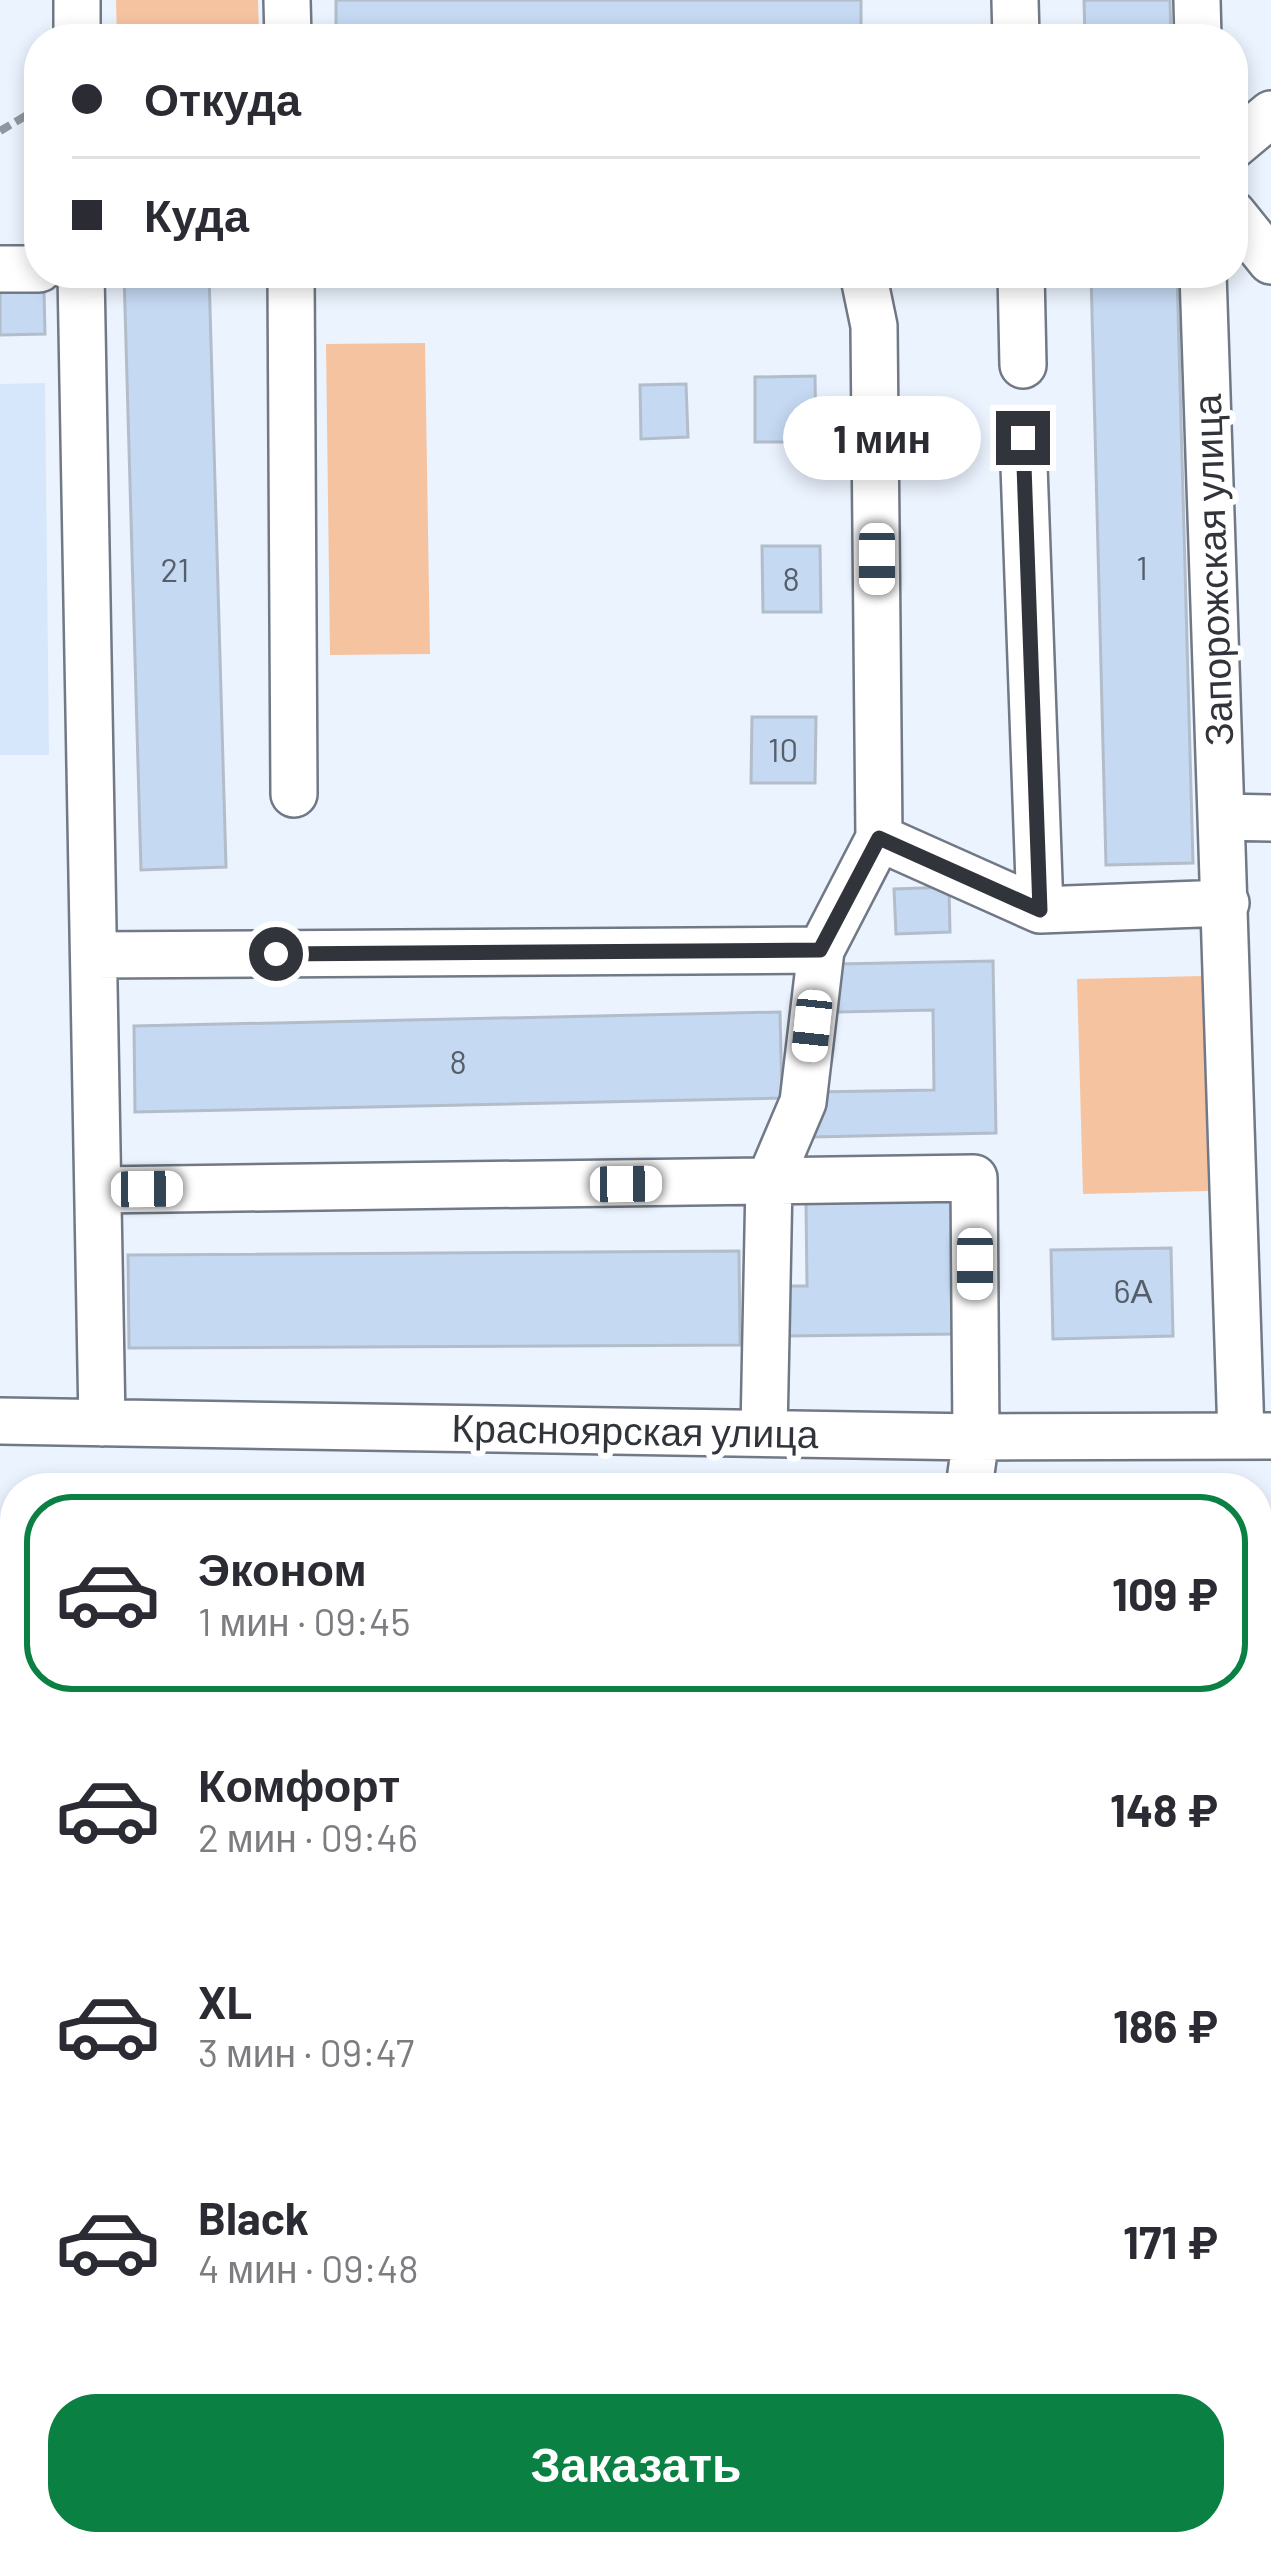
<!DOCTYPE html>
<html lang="ru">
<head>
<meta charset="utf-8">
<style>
  body { margin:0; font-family:Barlow,sans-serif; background:#f2f2f3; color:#2b2b33; height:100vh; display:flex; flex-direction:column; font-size:45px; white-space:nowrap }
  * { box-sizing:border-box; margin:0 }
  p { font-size:39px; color:#7c7c81 }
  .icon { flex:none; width:66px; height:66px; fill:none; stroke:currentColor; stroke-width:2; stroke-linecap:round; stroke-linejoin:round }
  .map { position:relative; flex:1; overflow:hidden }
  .sheet { position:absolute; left:0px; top:1473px; width:1272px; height:1083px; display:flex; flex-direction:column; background:#fff; border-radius:48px 48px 0 0; box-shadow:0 6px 18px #0003 }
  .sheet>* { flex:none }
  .hud { position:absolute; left:24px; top:24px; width:1224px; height:264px; border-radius:48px; box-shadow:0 6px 18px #0003; display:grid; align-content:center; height:264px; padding:0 48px; background:#fff }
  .end { position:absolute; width:54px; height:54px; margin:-27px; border:15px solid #31353b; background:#fff; box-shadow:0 0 0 6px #fff }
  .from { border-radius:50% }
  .bubble { position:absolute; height:84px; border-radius:42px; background:#fff; box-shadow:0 6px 18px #0003; font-size:39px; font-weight:700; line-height:84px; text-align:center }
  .car { position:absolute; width:36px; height:72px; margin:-36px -18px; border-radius:15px; box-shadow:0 0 9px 3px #0007; background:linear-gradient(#fff 24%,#345 0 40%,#fff 0 76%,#345 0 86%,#fff 0) }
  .hud b { display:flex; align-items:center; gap:42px; height:114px; font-size:45px }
  .hud b+b { border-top:3px solid #e1e1e2 }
  .hud i { width:30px; height:30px; background:#2b2b33 }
  ul { padding:21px 0 0; list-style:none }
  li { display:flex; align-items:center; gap:36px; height:198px; margin:0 24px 18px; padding:0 24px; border:6px solid transparent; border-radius:48px }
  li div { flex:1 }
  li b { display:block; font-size:45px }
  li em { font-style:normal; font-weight:700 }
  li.selected { border-color:#0b8043 }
  li>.icon { width:108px; height:108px; stroke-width:1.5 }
  .cta { display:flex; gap:24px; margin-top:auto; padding:24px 48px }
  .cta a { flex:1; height:138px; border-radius:48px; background:#0b8043; color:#fff; font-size:48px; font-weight:700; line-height:138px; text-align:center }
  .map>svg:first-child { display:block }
  .built { fill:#d7e7fb }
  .green { fill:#f6c3a0 }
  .building { fill:#c5d9f3; stroke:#b2bdca; stroke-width:3 }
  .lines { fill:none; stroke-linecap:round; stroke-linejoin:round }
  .minor-casing { stroke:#707985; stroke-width:50 }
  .path { stroke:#9197a0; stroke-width:8; stroke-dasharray:12 6; stroke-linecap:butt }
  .minor { stroke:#fff; stroke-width:45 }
  .rail-casing { stroke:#6d737a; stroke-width:14 }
  .rail { stroke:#fff; stroke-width:9; stroke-dasharray:27; stroke-linecap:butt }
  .route { stroke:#31353b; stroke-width:15 }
  .labels { text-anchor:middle; stroke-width:12; stroke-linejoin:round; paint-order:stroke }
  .number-label { font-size:33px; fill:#565e69 }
  .street-label { font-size:39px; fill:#31353b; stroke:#fff }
</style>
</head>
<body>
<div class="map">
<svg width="1271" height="2554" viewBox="0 0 1271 2554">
  <rect width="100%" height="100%" fill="#ebf3fe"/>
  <path class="built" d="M45 383 49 755H0V384Z"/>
  <path class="green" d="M116 0H258L259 39H117Z
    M425 343 430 654 330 655 326 344Z
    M1203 976 1208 1191 1083 1194 1077 979Z"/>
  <path class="building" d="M336 0H861V39H336Z
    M1084 0H1170L1171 39H1085Z
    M124 273H209L226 867 141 870Z
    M1091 273H1177L1193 863 1106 865Z
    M44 291 45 334 0 335V292Z
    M815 376 816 442H755V377Z
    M686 384 688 437 641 439 640 385Z
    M762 546H820L821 612H763Z
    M752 717H816L815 783H751Z
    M949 887 950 932 896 934 894 889Z
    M993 961 996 1133 813 1137V1092L934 1090 933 1010 838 1012 837 964Z
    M780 1012 782 1098 135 1112 134 1026Z
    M955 1201 957 1334 786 1336 785 1286H807L806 1202Z
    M1171 1248 1173 1336 1053 1339 1051 1250Z
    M739 1251 740 1345 129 1348 128 1255Z
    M1257 1546H1271V1579H1257Z
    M0 1557H15V1614H0Z
    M0 2305 15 2312V2408L0 2401Z
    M1257 2312 1271 2316V2406L1257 2403Z
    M445 2541H471L495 2554H438Z
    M838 2541H927L949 2554H860Z
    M1205 2541H1249L1248 2554H1205Z
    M141 2543H223V2554H141Z
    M289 2543H357V2554H289Z"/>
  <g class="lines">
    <g class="minor-casing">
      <path id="minor" d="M77 0V39
        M287 0 288 39
        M1015 0 1016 39
        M1197 0 1198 39
        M1233 146 1271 114
        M1233 214 1271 261
        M0 269H39
        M81 273 102 1423
        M291 273 294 794
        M1021 273 1023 365
        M1203 273 1221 817 1271 818
        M1023 438 1040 910
        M1221 817 1241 1435
        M879 838 1040 910 1226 903
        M94 955 821 950
        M99 1190 974 1178 976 1437 969 1488
        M0 1421 976 1437 1271 1436
        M764 1432 769 1182 803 1102 821 950 879 838 874 326 863 273
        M0 2080 15 2087
        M1257 2285 1271 2289
        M0 2448 15 2454
        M1257 2470 1271 2471
        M0 2487H15
        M545 2541 568 2554
        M1022 2541 1031 2545 1036 2541"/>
    </g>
    <path class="path" d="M0 131 39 108"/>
    <use href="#minor" class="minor"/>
    <g class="rail-casing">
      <path id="rail" d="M0 2173 15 2180
        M691 2541 712 2554"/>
    </g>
    <use href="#rail" class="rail"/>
  </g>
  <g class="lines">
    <path class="route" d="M276 954 820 950 879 838 1040 910 1023 438"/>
  </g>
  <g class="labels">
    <g class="number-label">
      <text x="1142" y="580">1</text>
      <text x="175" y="582">21</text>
      <text x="791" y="591">8</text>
      <text x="783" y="762">10</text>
      <text x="458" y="1074">8</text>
      <text x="1133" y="1303">6А</text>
    </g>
    <g class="street-label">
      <text transform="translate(1213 570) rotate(-92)" y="14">Запорожская улица</text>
      <text transform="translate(635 1431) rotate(1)" y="14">Красноярская улица</text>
    </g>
  </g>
</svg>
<i class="end from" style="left:276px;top:954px"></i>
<i class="end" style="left:1023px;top:438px"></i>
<div class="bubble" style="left:783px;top:396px;width:198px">1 мин</div>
<i class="car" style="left:877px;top:559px;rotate:180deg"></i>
<i class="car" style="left:812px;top:1026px;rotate:186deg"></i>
<i class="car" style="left:626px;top:1184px;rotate:89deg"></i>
<i class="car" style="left:147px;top:1189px;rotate:89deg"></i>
<i class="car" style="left:975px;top:1264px;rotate:180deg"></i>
<div class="hud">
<b><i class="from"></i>Откуда</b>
<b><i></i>Куда</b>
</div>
<section class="sheet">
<ul>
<li class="selected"><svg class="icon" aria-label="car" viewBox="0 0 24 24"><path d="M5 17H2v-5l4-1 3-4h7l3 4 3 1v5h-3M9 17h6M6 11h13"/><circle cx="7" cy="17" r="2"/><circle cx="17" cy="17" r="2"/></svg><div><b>Эконом</b><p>1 мин · 09:45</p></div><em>109 ₽</em></li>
<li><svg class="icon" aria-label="car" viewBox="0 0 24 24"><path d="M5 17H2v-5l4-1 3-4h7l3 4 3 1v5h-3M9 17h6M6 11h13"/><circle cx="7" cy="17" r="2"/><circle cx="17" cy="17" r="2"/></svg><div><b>Комфорт</b><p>2 мин · 09:46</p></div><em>148 ₽</em></li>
<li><svg class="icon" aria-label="car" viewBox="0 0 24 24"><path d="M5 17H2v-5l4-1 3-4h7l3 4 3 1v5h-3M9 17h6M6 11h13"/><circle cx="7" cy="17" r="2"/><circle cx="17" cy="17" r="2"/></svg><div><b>XL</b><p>3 мин · 09:47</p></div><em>186 ₽</em></li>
<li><svg class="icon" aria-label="car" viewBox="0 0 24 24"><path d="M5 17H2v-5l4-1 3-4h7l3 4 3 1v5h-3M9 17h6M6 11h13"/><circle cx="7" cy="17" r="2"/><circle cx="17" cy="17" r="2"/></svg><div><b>Black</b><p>4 мин · 09:48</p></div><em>171 ₽</em></li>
</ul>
<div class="cta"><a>Заказать</a></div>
</section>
</div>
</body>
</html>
